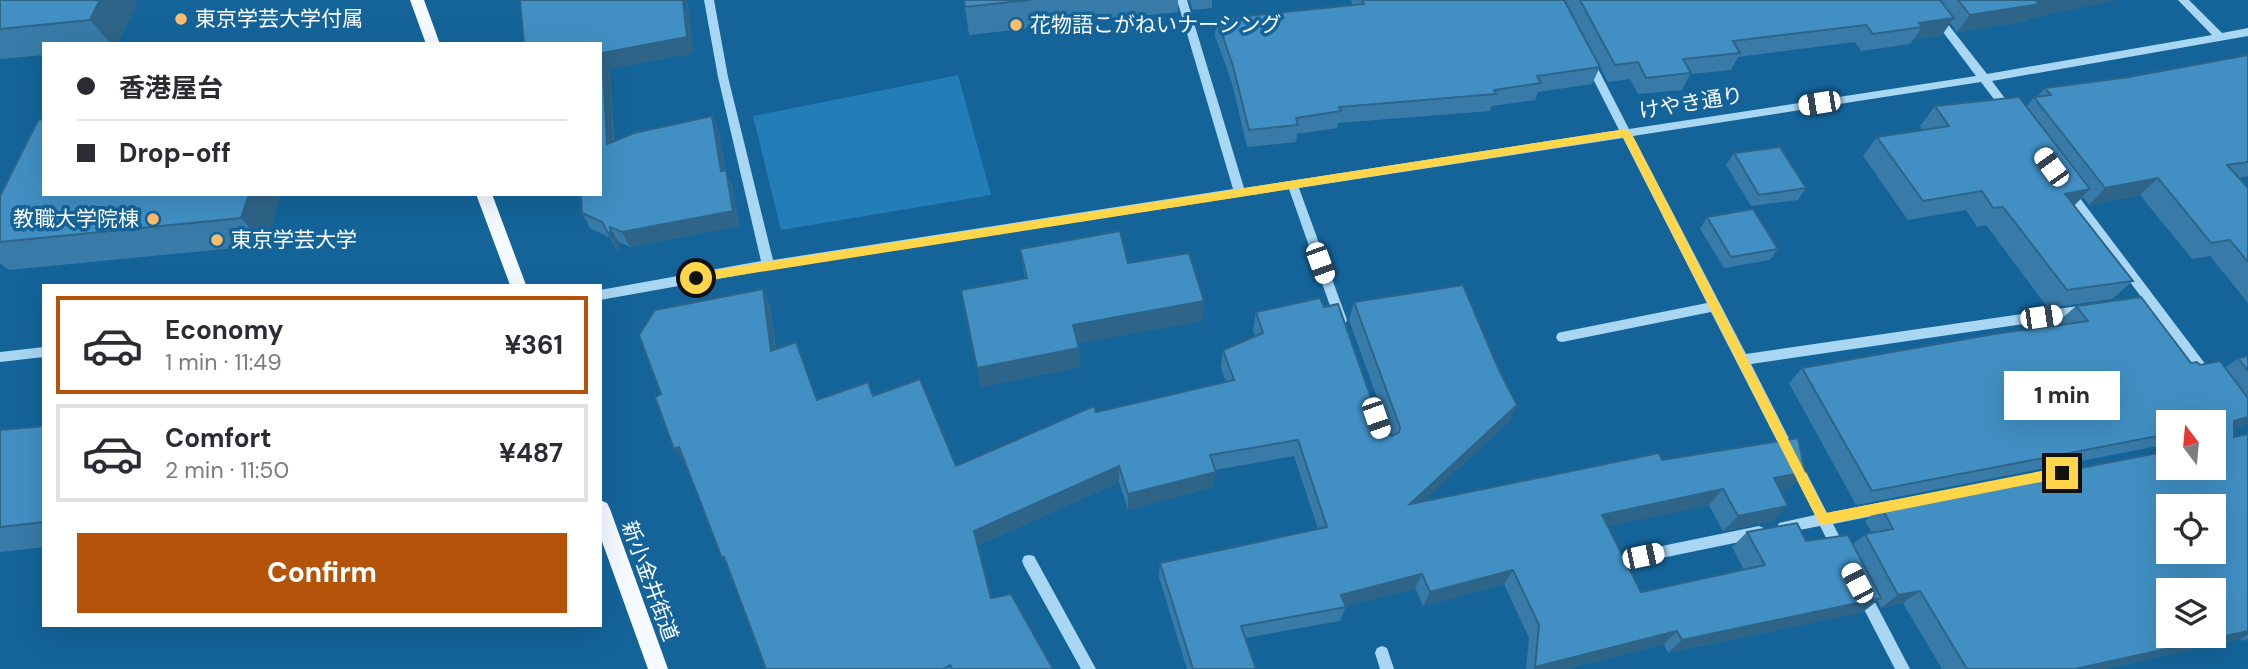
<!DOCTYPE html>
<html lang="en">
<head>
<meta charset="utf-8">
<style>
  body { margin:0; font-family:"DM Sans","Noto Sans JP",sans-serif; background:#f7f7f7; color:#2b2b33; height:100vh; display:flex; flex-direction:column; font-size:26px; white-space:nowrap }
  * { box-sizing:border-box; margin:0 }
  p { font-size:23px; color:#7c7c81 }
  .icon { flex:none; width:38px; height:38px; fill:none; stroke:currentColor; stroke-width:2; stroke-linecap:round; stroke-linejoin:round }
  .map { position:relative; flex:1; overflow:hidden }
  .sheet { position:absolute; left:42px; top:284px; width:560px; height:343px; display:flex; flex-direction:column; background:#fff; border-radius:0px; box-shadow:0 7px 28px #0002 }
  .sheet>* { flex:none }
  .guide { position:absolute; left:42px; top:42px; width:560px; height:154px; border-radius:0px; box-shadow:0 7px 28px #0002; display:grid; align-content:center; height:154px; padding:0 35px; background:#fff }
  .needle { width:46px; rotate:344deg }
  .buttons { position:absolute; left:2156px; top:410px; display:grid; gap:14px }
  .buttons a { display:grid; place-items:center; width:70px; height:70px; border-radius:0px; background:#fff; box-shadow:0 7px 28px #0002; font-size:35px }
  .end { position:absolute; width:32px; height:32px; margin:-16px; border:9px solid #ffd54a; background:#111; box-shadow:0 0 0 4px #111 }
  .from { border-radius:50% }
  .bubble { position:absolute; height:49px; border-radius:0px; background:#fff; box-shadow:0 7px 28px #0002; font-size:23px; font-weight:700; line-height:49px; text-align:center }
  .car { position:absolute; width:21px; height:42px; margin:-21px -10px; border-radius:9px; box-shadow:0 0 5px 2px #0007; background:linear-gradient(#fff 24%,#345 0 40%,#fff 0 76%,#345 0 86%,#fff 0) }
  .guide b { display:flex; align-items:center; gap:24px; height:66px; font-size:26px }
  .guide b+b { border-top:2px solid #e1e1e2 }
  .guide i { width:18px; height:18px; background:#2b2b33 }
  ul { padding:12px 0 0; list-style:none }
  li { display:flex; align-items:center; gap:21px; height:98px; margin:0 14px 10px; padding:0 21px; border:4px solid #e1e1e2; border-radius:0px }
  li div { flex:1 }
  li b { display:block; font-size:26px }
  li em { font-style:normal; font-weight:700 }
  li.on { border-color:#b45309 }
  li>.icon { width:63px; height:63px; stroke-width:1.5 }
  .action { display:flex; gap:14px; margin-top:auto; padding:14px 35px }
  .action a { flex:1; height:80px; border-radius:0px; background:#b45309; color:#fff; font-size:28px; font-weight:700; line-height:80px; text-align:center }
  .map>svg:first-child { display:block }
  .green { fill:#237eb7 }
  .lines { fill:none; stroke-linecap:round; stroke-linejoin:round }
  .minor { fill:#a8d6f3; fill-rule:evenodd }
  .major { fill:#f4faff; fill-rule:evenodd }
  .wall { fill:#387ba8 }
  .shaded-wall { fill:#2e6488 }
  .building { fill:#418fc3; stroke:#2e6488; stroke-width:2; fill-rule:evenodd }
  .route { fill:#ffd54a }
  .poi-dot { fill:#ffbc6a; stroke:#14649a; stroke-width:2.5 }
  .labels { text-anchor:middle; stroke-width:7; stroke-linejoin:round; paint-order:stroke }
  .poi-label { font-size:21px; fill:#fff; stroke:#14649a; text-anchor:start }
  .street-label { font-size:21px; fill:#fff; stroke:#14649a }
</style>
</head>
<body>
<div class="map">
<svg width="2248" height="669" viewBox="0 0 2248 669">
  <rect width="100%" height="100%" fill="#14649a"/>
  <path class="green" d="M958 75 991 195 781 230 753 116Z"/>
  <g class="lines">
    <path class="minor" d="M704 0H714L728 77 773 260 1233 189 1177 0H1187L1244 188 1619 130 1585 63 1590 59 1595 63 1629 129 1976 76 1919 0H1929L1987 74 2212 35 2178 0H2189L2222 33 2248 28V36L1992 81 2015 112 2010 116 2006 115 1981 82 1633 136 1746 354 2085 305 2089 307 2091 310 2089 313 2085 315 1751 364 1827 513 1893 500 1898 502 1900 506 1898 510 1893 512 1833 524 1847 551 1845 555 1840 557 1835 555 1820 526 1784 533 1779 531 1777 527 1779 523 1815 515 1711 312 1562 342 1558 341 1556 337 1558 333 1562 332 1707 303 1623 138 1299 188 1347 320 1345 324H1337L1335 320 1289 189 768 270 600 300V290L761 261 718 77Z
      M2069 188 2073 189 2209 369 2211 373 2209 377 2205 378 2201 377 2065 195 2063 192Z
      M44 347V357L0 362V352Z
      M1759 526 1764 528 1766 532 1764 536 1759 538 1618 567 1613 566 1611 561 1613 556 1618 555Z
      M1029 555 1034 556 1096 669H1081L1024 566 1022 561 1024 556Z
      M1862 585 1867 587 1910 669H1895L1855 592 1857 587Z
      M1382 646 1387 648 1394 669H1380L1375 653 1377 648Z"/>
    <path class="major" d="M410 0H424L440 44H426Z
      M476 194H492L526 285H510Z
      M600 500 607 503 610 509 668 669H648L600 536Z"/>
  </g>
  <path class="wall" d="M0 0 137 3 117 44H44V55L0 59Z
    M520 0H687L693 53 610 69 614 141 712 116 719 132 725 170 732 185 739 226 630 247 619 242V253L610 238 590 228 582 213 600 194Z
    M964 0H1178V12L969 35Z
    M1189 0H1212V8L1193 10Z
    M1351 0H1564L1600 67 1592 84 1538 92 1535 100 1492 106 1490 111 1338 123 1337 128 1297 134 1296 142 1247 147 1232 83 1215 36 1217 19 1353 6Z
    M1565 0H2116L2029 18 2026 21 1957 32 1950 23 1942 35 1914 39 1910 44 1861 51 1855 42 1738 57 1731 70 1690 74 1682 90 1638 94 1630 79 1608 82Z
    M2248 55V176L2239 178 2248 188V303L2210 256 2192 259 2140 195 2089 205 2083 197 2074 205 2133 281 2112 299 2048 308 1986 225 1977 227 1966 210 1908 220 1863 156 1877 137 1923 130 1920 126 1935 106H2027L2034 97 2038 96 2045 88 2129 77Z
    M1734 153 1806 188 1798 200 1751 206 1726 165Z
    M44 194H281L265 245 9 270 0 263V196Z
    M1707 217 1778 249 1770 260 1724 268 1700 229Z
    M1020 249 1128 263 1204 301 1202 321 1078 343 1080 367 981 387 961 290 1025 278Z
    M763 289 770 307 776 350 818 399 873 396 956 466 1096 412 1226 382 1221 368 1223 350 1255 336 1253 330 1256 312 1383 432 1391 436 1349 320 1354 302 1499 370 1517 405 1509 422 1423 501 1662 460 1790 488 1780 490 1773 521 1723 531 1709 505 1608 526 1641 592 1744 570 1732 547 1747 532 1806 541 1853 544 1865 534 1872 533 1865 521 1881 507 2168 467 2214 422H2168V444L1856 505 1789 383 1802 368 2061 325 2058 322 2076 306 2191 363 2225 368 2238 358 2248 356V423L2238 429 2234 430V437L2248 434V639L2242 641 2240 639 2104 669H1942L1903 603 1881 608 1877 600 1863 612 1668 653 1664 644 1567 669H1526L1529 638 1504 584 1423 606 1415 588 1346 606 1340 621 1245 638 1256 669H1187L1159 577 1160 563 1318 529 1294 456 1215 470 1213 487 1128 510 1119 482 977 546 991 598 1053 669H766L728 568 686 464 684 465 661 394Z
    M44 426V547L0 552V430Z"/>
  <path class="shaded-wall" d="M100 0H134L137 3 117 44H111L90 20Z
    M683 0H687L693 53 610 69 614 160 607 144 602 53Z
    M2046 0H2116L2029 18 2026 21 1957 32 1970 15Z
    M1954 18 1942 35 1914 39 1922 27 1919 23Z
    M712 116 719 132 727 186 721 171Z
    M726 170 732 185 739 226 630 247 622 232Z
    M2158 178 2140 195 2089 205 2105 188Z
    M2090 189 2072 208 2065 194Z
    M249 194H281L265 245 241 218Z
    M610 227 619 242V253L611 238Z
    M763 289 770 307 778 369 771 351Z
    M1204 301 1202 321 1074 344 1073 325Z
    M1079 348 1080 367 981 387 977 368Z
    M1517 405 1509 422 1404 519 1410 504Z
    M2248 417V423L2238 429 2214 435 2234 421Z
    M679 447 689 463 684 465 674 449Z
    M1119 466V482L977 546 974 531Z
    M1216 472 1213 487 1128 510V494Z
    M1805 472 1790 488 1759 494 1774 478Z
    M1723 489 1709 505 1591 530 1602 515Z
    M1788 506 1773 521 1723 531 1738 516Z
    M1513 570 1504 584 1423 606 1430 592Z
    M1422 574 1415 588 1336 609 1341 595Z
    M1920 591 1903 603 1881 608 1898 595Z
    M1881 598 1863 612 1668 653 1682 640Z
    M1677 631 1664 644 1567 669H1534L1535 667Z
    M2248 631V635L2240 639 2104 669H2075Z"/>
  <path class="building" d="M0 0H100L90 20 0 29Z
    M520 0H683L687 37 602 53 607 144 634 133 712 116 721 171 726 170 733 211 622 232 610 227 611 238 602 222 582 213 581 194H600V44H524Z
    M964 0H1030L965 7Z
    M1362 0H1564L1600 67 1537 76 1541 83 1494 90 1496 94 1339 107 1341 111 1296 118 1298 125 1249 130 1233 66 1217 19 1364 4Z
    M1580 0H1940L1954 18 1919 23 1922 27 1873 34 1866 25 1733 41 1740 53 1683 59 1691 73 1646 78 1638 62 1615 65Z
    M1958 0H2046L2037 2 2040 4 1970 15Z
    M2248 55V162L2227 165 2248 188V262L2230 240 2211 243 2158 178 2105 188 2034 97 2051 95 2045 88 2129 77Z
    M2019 97 2090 189 2065 194 2133 281 2067 290 2003 207 1993 208 1982 191 1923 201 1877 137 1949 126 1935 106Z
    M44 119V194H249L241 218 0 242V196L38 120Z
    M1780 147 1806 188 1759 195 1734 153Z
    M1753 209 1778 249 1731 257 1707 217Z
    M1120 231 1128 263 1189 253 1204 301 1073 325 1079 348 977 368 961 290 1027 278 1020 249Z
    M1463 285 1499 370 1517 405 1410 504 1659 453 1662 460 1798 438 1805 472 1774 478 1788 506 1738 516 1723 489 1602 515 1641 592 1765 565 1747 532 1797 523 1806 541 1848 535 1881 598 1682 640 1677 631 1535 667 1539 625 1513 570 1430 592 1422 574 1341 595 1346 607 1241 626 1256 669H1193L1160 563 1327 527 1298 440 1210 455 1216 472 1128 494 1119 466 974 531 991 598 1011 594 1053 669H952L950 665 943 669H766L724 557 722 558 679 447 674 449 655 397 661 394 639 335 655 310 763 289 771 351 796 342 817 400 868 382 873 396 920 379 956 466 1094 406 1096 412 1234 380 1223 350 1263 333 1256 312 1320 298 1324 307 1338 304 1383 432 1392 436 1399 432 1400 427 1354 302Z
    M2141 297 2191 363 2197 362 2200 365 2220 361 2248 398V417L2234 421V437L2248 434V631L2075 669H1967L1920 591 1898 595 1865 534 1893 529 1881 507 2168 451V467H2214V422H2168V434L1872 491 1802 368 1994 334 2088 321 2076 306ZM2168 506H2214V551H2168ZM2168 590H2214V635H2168Z
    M2248 356V371L2238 358Z
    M44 426V522L0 527V430Z"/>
  <path class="route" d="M1626 129 1631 133 1826 513 2062 467 2066 469V477L1823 525 1819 523 1623 137 696 282 691 278 696 273Z"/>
  <g class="poi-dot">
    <circle cx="181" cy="19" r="7"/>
    <circle cx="1016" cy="25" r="7"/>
    <circle cx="153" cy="219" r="7"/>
    <circle cx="217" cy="240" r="7"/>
  </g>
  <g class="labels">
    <g class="poi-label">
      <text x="195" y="26">東京学芸大学付属</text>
      <text x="1030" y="32">花物語こがねいナーシング</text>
      <text x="139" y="226" text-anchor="end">教職大学院棟</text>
      <text x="231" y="247">東京学芸大学</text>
    </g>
    <g class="street-label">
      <text transform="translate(1691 103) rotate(-9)" y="7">けやき通り</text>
      <text transform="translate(650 581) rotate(70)" y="7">新小金井街道</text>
    </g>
  </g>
</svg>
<div class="buttons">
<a><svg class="needle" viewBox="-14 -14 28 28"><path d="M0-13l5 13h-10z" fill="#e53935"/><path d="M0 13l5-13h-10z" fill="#7c7c81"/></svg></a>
<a><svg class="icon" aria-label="locate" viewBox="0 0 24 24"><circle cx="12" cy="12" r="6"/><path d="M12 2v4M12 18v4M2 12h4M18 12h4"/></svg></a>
<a><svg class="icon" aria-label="layers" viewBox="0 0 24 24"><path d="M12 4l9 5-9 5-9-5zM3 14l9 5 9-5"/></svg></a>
</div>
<i class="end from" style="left:696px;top:278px"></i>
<i class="end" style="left:2062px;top:473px"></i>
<div class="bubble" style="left:2004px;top:371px;width:116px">1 min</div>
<i class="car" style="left:1819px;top:103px;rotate:261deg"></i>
<i class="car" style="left:2051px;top:167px;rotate:324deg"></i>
<i class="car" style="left:1320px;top:263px;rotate:160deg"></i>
<i class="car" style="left:2041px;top:317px;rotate:82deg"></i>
<i class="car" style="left:1376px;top:418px;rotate:161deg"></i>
<i class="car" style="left:1643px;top:556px;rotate:78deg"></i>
<i class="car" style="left:1857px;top:583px;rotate:332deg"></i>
<div class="guide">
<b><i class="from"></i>香港屋台</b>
<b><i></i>Drop-off</b>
</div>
<section class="sheet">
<ul>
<li class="on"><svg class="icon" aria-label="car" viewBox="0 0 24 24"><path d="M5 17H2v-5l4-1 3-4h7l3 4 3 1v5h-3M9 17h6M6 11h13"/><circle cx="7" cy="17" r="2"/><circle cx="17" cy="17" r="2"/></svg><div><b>Economy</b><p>1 min · 11:49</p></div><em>¥361</em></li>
<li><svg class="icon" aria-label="car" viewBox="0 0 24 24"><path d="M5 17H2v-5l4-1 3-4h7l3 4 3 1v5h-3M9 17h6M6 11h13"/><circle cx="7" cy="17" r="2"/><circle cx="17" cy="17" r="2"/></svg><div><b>Comfort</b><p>2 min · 11:50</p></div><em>¥487</em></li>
</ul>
<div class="action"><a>Confirm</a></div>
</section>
</div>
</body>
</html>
